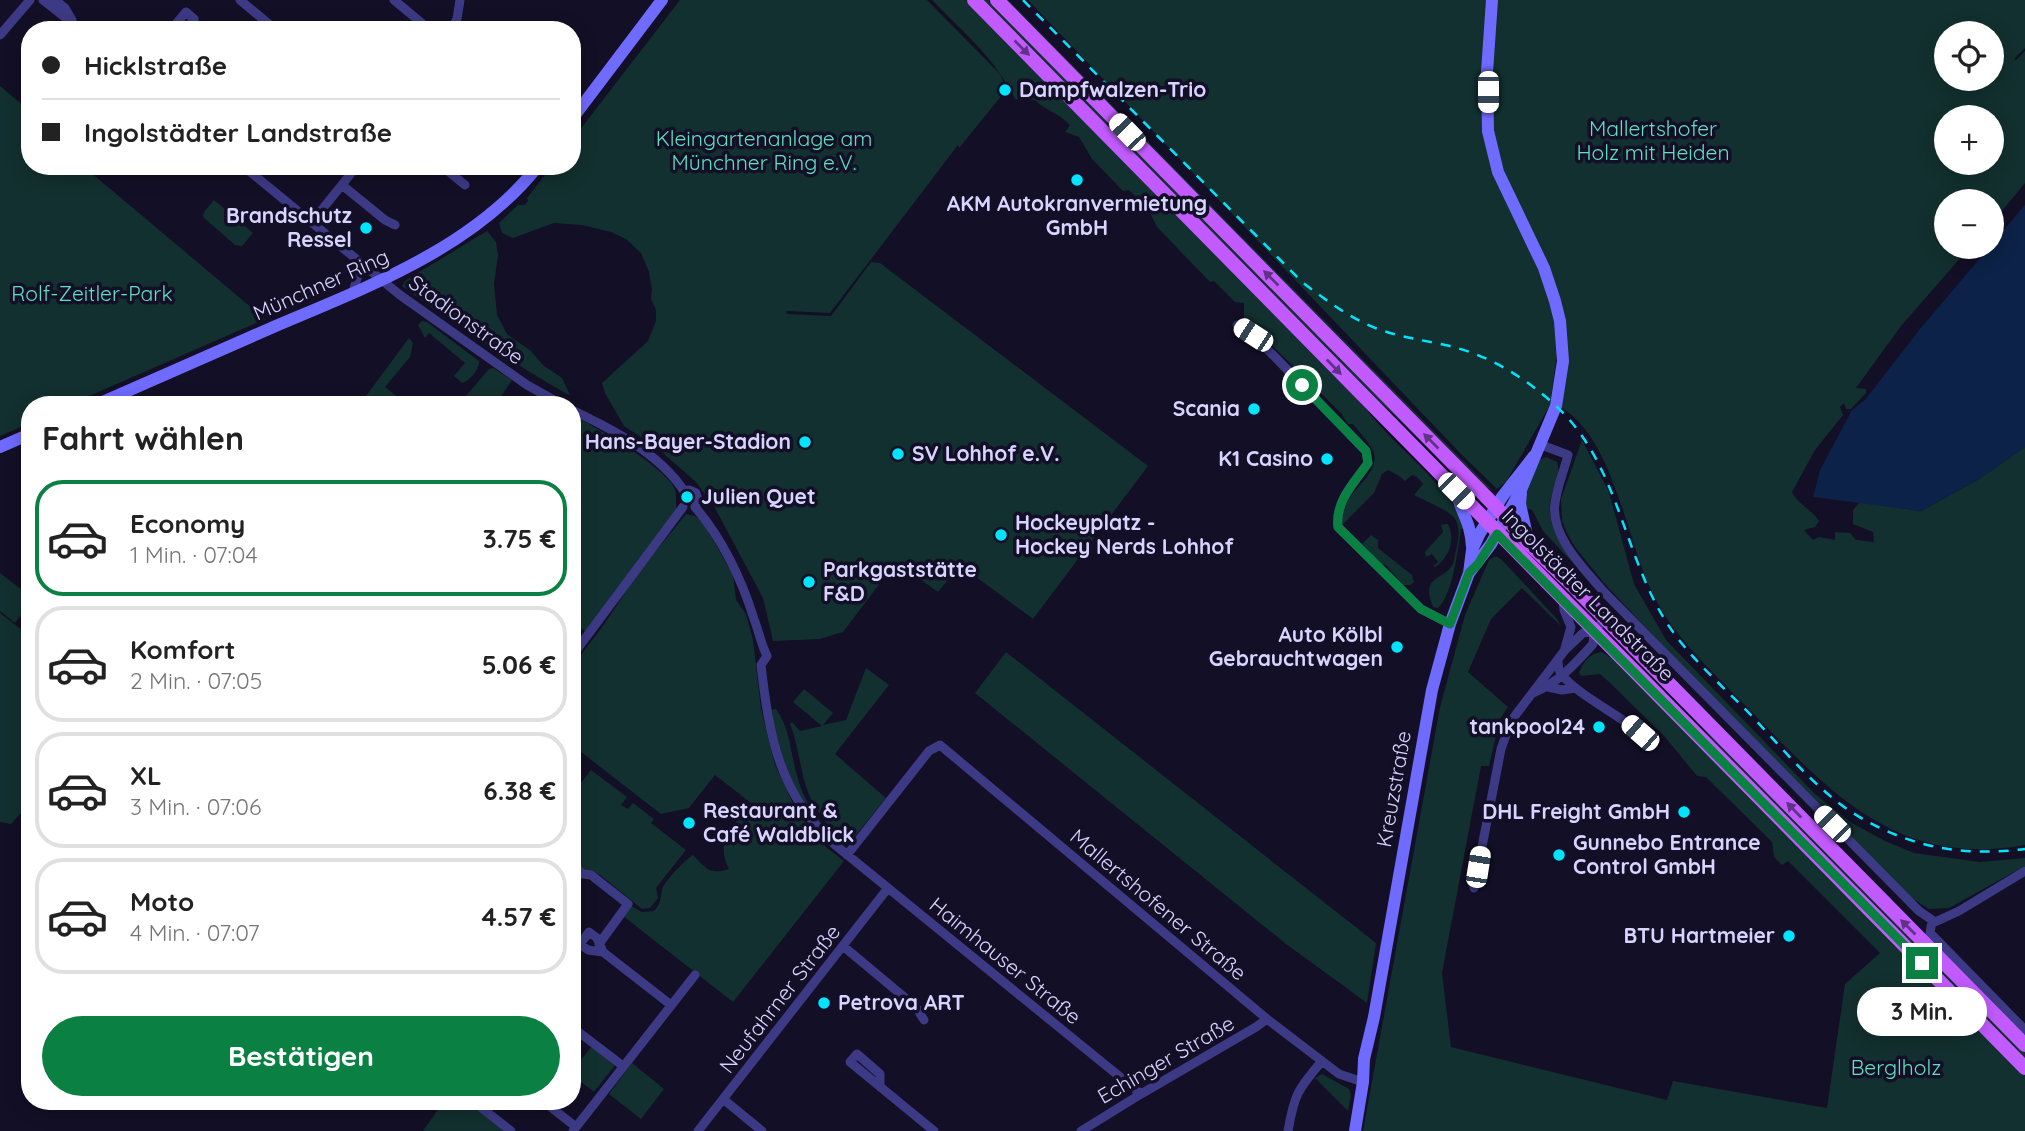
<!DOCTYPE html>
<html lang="de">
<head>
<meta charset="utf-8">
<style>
  body { margin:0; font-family:Quicksand,sans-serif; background:#f2f2f2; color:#222; height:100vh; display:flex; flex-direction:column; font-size:26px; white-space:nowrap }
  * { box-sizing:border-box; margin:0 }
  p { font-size:23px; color:#767676 }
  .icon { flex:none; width:38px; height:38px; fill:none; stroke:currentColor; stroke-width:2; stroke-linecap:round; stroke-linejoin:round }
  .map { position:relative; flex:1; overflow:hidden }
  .sheet { position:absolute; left:21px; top:396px; width:560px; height:714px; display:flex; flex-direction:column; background:#fff; border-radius:28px; box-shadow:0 4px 18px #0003 }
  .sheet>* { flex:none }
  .hud { position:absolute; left:21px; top:21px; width:560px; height:154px; border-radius:28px; box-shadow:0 4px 18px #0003; display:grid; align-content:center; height:154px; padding:0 21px; background:#fff }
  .controls { position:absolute; left:1934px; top:21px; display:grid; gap:14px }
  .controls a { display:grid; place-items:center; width:70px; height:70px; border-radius:50%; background:#fff; box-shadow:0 4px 18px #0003; font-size:35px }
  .end { position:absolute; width:32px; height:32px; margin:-16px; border:9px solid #0b8043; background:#fff; box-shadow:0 0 0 4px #fff }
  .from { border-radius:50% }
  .bubble { position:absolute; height:49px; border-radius:24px; background:#fff; box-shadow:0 4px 18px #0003; font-size:23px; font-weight:800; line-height:49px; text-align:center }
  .car { position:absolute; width:21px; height:42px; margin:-21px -10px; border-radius:9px; box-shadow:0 0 5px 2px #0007; background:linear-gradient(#fff 24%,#345 0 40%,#fff 0 76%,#345 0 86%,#fff 0) }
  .hud b { display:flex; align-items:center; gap:24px; height:66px; font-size:26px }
  .hud b+b { border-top:2px solid #e0e0e0 }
  .hud i { width:18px; height:18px; background:#222 }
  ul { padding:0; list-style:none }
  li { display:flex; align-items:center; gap:21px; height:116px; margin:0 14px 10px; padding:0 7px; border:4px solid #e0e0e0; border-radius:28px }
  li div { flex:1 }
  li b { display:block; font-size:26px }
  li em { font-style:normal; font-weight:800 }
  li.current { border-color:#0b8043 }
  li>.icon { width:63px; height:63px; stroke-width:1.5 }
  h2 { padding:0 21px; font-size:32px; line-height:84px }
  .action { display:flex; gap:14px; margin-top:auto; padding:14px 21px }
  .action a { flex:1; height:80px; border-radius:42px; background:#0b8043; color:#fff; font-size:28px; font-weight:800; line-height:80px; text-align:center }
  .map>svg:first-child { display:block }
  .green { fill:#12302f; fill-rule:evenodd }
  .water { fill:#0c2248 }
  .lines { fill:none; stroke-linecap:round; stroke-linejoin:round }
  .street { stroke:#3d3a85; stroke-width:9 }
  .secondary { stroke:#6f6bff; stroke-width:12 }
  .primary { stroke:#c25bff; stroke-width:14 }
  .rail { stroke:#00e5ff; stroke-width:2.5; stroke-dasharray:10 9; stroke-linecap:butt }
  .oneway { fill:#623188 }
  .route { stroke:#0b8043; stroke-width:9 }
  .poi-dot { fill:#00e5ff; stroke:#130f26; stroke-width:2.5 }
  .labels { text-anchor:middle; stroke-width:7; stroke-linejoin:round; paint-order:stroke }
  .poi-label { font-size:21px; font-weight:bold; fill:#d9d4ff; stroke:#130f26; text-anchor:start }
  .park-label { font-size:21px; fill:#5fe0c0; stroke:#130f26 }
  .street-label { font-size:21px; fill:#d9d4ff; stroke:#130f26 }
</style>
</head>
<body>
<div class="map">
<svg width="2025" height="1131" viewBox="0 0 2025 1131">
  <rect width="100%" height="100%" fill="#130f26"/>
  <path class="green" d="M680 0H927L1000 74 1007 89 959 148 958 145 830 313 786 311 787 314 831 316 871 262 880 263 1148 466 1033 619 960 565 938 592 896 562 843 632 820 639 773 641 763 598 715 508 696 482 656 447 624 426 605 393 602 383 648 341 656 321V310L651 299 652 289 649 272 641 253 626 239 611 232 582 225 554 223 513 238 502 233 499 223 518 205H525L528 201 527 198 552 166H572V140Z
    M932 0H966L1360 400C1390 446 1444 477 1467 528L1461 529C1458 549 1453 594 1438 608L1433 607C1420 574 1443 582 1453 564 1466 512 1457 517 1414 495L1423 484 1417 477 1412 475 1405 481 1399 476 1388 470 1382 474 1374 493 1342 525C1332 498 1384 477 1373 451 1369 442 1359 432 1353 424H1348L1341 413 1244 318V303L1235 302 1214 281 1210 282 1157 227 1148 209 1129 190 1123 191 1092 159 1079 137 1065 132 1070 125C1059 113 1046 111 1035 100L1015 99C995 58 964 33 932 0Z
    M980 0H989L1485 505 1391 412 1369 394Z
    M1003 0H1008L1492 490 1482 485Z
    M1028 0H1487L1493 173 1543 280 1553 309 1558 345 1550 405 1506 482 1497 489 1460 453Z
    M1495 0H2025V48L2014 59 2016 60 2025 51V183L1992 223V201H1946V247H1970L1901 326 1856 388 1866 389V393L1851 409H1846L1844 403 1840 407 1843 415 1815 450 1792 492C1797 504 1812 509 1819 521L1815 527 1804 530 1813 540 1819 537 1835 540V532L1850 533 1856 540 1874 542 1873 532 1853 524V510L1860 502 1921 511 1979 479 2025 447V845C1895 869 1827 789 1746 706 1712 671 1673 637 1652 592 1627 541 1613 436 1560 407L1565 320 1503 169 1493 130 1491 71ZM1946 33H1992V79H1946ZM1946 117H1992V163H1946Z
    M0 86 30 111V166H83L265 319 71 404H30V423L0 436Z
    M214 200 253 233 242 246 235 245 203 217 204 212Z
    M487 231 496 242 498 255 494 284 497 315 507 334 531 351 543 365 562 378 570 395C559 392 455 325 451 318L452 314 448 311 446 313 441 307 436 311 402 286 406 280Z
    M422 321 427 322 479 361C480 368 470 381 462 383L454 376 465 363 429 333 425 338 418 325Z
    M409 338 413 343 410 357 385 387 405 403 377 404 366 396Z
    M493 368 512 380 496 404H459L489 369Z
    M575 416C596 428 669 469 675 490 677 496 675 504 677 511L586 632 572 621V420Z
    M1582 440 1609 492 1634 584 1666 640 1815 794 1852 823 1885 841 1914 853 1980 862 2025 858V866L1949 908 1929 909 1910 897 1682 666 1603 582 1575 547 1567 533 1562 521 1561 499Z
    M1546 457 1557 462C1561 474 1555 483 1552 494 1544 520 1559 541 1572 562L1543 531 1532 510 1525 508C1526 491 1528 463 1546 457Z
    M686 514 695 516 703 522 733 575 736 600 746 614 753 640 761 709 775 765 797 812 826 847 844 861 733 1002 623 916 631 906 642 912 654 911C661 903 660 900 662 890 664 881 685 860 693 855 707 869 709 875 729 869 714 841 734 825 751 803L715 775 689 808 661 814 572 745V666L603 626 639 572Z
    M1448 524C1456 539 1449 558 1435 567L1433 566 1438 562 1432 554 1426 557 1425 552 1443 532 1441 525Z
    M1371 535 1378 540V548L1412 575 1414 582 1410 585H1403L1386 565 1381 564 1362 544Z
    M1496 556 1502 560 1557 619 1561 626 1522 588 1491 619 1468 672 1508 707 1500 719 1489 766H1481L1442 973 1451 1047 1667 1100 1673 1081 1827 1108 1845 984 1880 953 1788 861 1782 865 1774 857 1772 842 1706 777 1697 776 1665 737 1608 681 1600 674 1581 676 1579 673C1583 662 1590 653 1602 652L1616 661 2025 1076V1131H1363L1440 707 1465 615 1489 560Z
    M0 573 30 596V603L15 623 0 611Z
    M0 613 30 636V659L22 669 30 676V803L11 824 0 822Z
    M1613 640 1702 729 1722 745 2025 1051V1061Z
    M1006 652 1376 943 1367 1003 1286 944 975 693Z
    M866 668 889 685 835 754 886 798 851 841C841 840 835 833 829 826 797 789 805 764 790 724L792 722 800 731 822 726 793 702 804 689 833 713 823 725 846 720Z
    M776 709C790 729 790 749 796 772 801 795 813 812 827 830L826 832C791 791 782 761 770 710Z
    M591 770 627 797 621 805 628 809 633 803 654 819 651 823 686 850 656 888 658 898 650 908 642 909 600 875 585 871 572 861V794Z
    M592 1046 616 1064 594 1092 572 1075V1071Z
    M632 1063 664 1089 641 1119 609 1094Z
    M1322 1074 1349 1089 1351 1095 1348 1111 1315 1078Z
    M444 1101H467L506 1131H423Z"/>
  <path class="water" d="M2025 205V447L1979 479 1921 511 1813 497 1820 470 1852 410 1865 400 1920 329Z"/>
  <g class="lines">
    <path class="street" d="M43 0 81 30
      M55 0 65 8 72 20
      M240 0 276 30
      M394 0 430 30
      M171 30 186 12 194 19 185 30
      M451 30 457 19 460 0
      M0 35 30 0
      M243 166 400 295 527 385 561 404
      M442 166 465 185
      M342 185 385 220 395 225
      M312 222 357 166
      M353 292 358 275 355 258
      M1237 325 1253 335 1275 357 1366 451 1368 463C1354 483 1335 501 1338 527L1421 609 1450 624
      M572 410C612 429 659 453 684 491
      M1539 444 1568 455C1564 471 1557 487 1555 503 1550 536 1584 569 1604 592L1919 911 1935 922 1959 911 2025 871
      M684 491 689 490 696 493 698 500 695 507
      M695 507C722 538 742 580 754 619 759 632 761 644 767 656L761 665C769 735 779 794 834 844L1141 1094
      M1563 600 1564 610 1571 627 1565 648
      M572 656 683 507
      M1558 659C1558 665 1558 671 1562 675 1578 695 1618 714 1640 733
      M1548 687 1562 690 1576 688
      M1533 693C1558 683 1575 664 1593 644L1594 631
      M847 855 929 751 940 745 1267 1019 1339 1074 1363 1082
      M572 866 583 874 591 875 628 904 599 944
      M1474 888 1501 749 1511 721 1565 650 1583 633 1594 631 1605 619
      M1932 921 1930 933 2025 1030
      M843 946 916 1007 924 1020
      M603 952 588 950 580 944 589 932 597 938 603 952 671 1005
      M572 1027 623 1066
      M880 1087V1074L857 1054 850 1062 934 1131
      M723 1099 762 1131
      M473 1101 511 1131
      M543 1101 576 1127
      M573 1131 695 975
      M698 1131 888 888
      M1081 1131 1141 1094 1256 1027 1267 1019
      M1288 1131C1294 1095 1298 1089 1322 1061"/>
    <path class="secondary" d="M572 119 662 0
      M98 404C158 378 218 351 278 325 370 286 474 247 538 166
      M0 447 30 434
      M1456 491C1461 513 1471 522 1472 547
      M1521 493 1520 504 1529 544
      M1469 573 1491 544 1521 490 1556 406 1563 361 1560 321 1555 301 1544 268 1498 172 1488 131 1487 72 1492 0
      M1355 1131 1363 1082 1364 1059 1374 1017 1432 690 1450 624 1469 573 1472 550 1480 533 1502 497 1534 456"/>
    <path class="primary" d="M974 0 2025 1068
      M997 0 1496 507 1529 544 1575 588 2025 1045"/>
    <path class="rail" d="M1023 0 1302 282C1326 300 1349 318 1378 329 1400 337 1422 340 1445 345 1487 354 1523 376 1555 405 1614 459 1621 538 1657 606 1678 647 1714 678 1746 710 1778 743 1814 788 1853 813 1907 847 1962 857 2025 849"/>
  </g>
  <defs><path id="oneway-solid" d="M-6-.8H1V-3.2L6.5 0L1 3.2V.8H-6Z" transform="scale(1.75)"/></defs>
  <g class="oneway">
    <use href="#oneway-solid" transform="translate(1022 48) rotate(45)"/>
    <use href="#oneway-solid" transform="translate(1271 278) rotate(-135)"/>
    <use href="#oneway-solid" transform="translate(1334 367) rotate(46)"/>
    <use href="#oneway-solid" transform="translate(1431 441) rotate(-135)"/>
    <use href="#oneway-solid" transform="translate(1794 810) rotate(-134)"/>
    <use href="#oneway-solid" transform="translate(1908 927) rotate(-135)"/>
  </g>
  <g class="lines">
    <path class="route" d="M1302 385 1366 451 1368 463C1354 483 1335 501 1338 527L1421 609 1450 624 1469 573 1478 564 1497 534 1922 963"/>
  </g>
  <g class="poi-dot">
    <circle cx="1005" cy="90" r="7"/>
    <circle cx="1077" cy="180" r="7"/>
    <circle cx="366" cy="228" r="7"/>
    <circle cx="1254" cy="409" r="7"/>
    <circle cx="805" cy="442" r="7"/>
    <circle cx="898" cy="454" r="7"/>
    <circle cx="1327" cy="459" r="7"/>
    <circle cx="687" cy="497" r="7"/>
    <circle cx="1001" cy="535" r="7"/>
    <circle cx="809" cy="582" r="7"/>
    <circle cx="1397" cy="647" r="7"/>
    <circle cx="1599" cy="727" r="7"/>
    <circle cx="1684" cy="812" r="7"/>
    <circle cx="689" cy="823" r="7"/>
    <circle cx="1559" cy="855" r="7"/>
    <circle cx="1789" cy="936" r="7"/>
    <circle cx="824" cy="1003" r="7"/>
  </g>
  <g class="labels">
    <g class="poi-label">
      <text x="1019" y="97">Dampfwalzen-Trio</text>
      <text x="1077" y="211" text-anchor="middle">AKM Autokranvermietung<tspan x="1077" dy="24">GmbH</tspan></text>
      <text x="352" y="223" text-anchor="end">Brandschutz<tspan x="352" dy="24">Ressel</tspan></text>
      <text x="1240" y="416" text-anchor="end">Scania</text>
      <text x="791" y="449" text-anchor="end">Hans-Bayer-Stadion</text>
      <text x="912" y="461">SV Lohhof e.V.</text>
      <text x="1313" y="466" text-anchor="end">K1 Casino</text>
      <text x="701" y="504">Julien Quet</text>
      <text x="1015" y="530">Hockeyplatz -<tspan x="1015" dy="24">Hockey Nerds Lohhof</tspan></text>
      <text x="823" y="577">Parkgaststätte<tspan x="823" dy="24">F&amp;D</tspan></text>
      <text x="1383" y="642" text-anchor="end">Auto Kölbl<tspan x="1383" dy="24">Gebrauchtwagen</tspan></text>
      <text x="1585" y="734" text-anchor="end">tankpool24</text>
      <text x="703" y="818">Restaurant &amp;<tspan x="703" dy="24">Café Waldblick</tspan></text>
      <text x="1670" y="819" text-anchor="end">DHL Freight GmbH</text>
      <text x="1573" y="850">Gunnebo Entrance<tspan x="1573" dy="24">Control GmbH</tspan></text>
      <text x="1775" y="943" text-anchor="end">BTU Hartmeier</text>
      <text x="838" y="1010">Petrova ART</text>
    </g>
    <g class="park-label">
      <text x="1653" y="136">Mallertshofer<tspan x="1653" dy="24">Holz mit Heiden</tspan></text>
      <text x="764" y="146">Kleingartenanlage am<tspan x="764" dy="24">Münchner Ring e.V.</tspan></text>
      <text x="92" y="301">Rolf-Zeitler-Park</text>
      <text x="1896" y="1075">Berglholz</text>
    </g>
    <g class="street-label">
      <text transform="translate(321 285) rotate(-24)" y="7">Münchner Ring</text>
      <text transform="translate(466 320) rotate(36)" y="7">Stadionstraße</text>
      <text transform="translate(1588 595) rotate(45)" y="7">Ingolstädter Landstraße</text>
      <text transform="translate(1394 789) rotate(-80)" y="7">Kreuzstraße</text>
      <text transform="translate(1158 905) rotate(40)" y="7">Mallertshofener Straße</text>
      <text transform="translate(1005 961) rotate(39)" y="7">Haimhauser Straße</text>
      <text transform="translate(780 999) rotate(-52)" y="7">Neufahrner Straße</text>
      <text transform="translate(1166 1060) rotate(-30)" y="7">Echinger Straße</text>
    </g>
  </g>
</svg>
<div class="controls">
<a><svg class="icon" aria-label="locate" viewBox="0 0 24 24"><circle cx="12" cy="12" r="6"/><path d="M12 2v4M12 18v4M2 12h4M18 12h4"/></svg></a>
<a>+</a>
<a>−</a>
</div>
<i class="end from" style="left:1302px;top:385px"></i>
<i class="end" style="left:1922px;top:963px"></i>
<div class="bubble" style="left:1857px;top:987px;width:130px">3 Min.</div>
<i class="car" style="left:1488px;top:92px;rotate:180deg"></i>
<i class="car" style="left:1127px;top:132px;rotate:316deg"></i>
<i class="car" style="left:1253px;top:335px;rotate:303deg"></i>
<i class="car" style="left:1456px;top:491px;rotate:135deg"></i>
<i class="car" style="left:1640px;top:733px;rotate:311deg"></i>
<i class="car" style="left:1832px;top:824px;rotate:315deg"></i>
<i class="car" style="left:1478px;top:867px;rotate:9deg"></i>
<div class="hud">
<b><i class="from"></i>Hicklstraße</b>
<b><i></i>Ingolstädter Landstraße</b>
</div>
<section class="sheet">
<h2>Fahrt wählen</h2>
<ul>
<li class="current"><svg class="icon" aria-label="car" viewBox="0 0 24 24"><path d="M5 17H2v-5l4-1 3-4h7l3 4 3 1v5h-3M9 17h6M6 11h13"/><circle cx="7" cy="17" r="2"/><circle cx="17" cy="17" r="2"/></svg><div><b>Economy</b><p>1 Min. · 07:04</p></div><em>3.75 €</em></li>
<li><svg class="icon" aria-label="car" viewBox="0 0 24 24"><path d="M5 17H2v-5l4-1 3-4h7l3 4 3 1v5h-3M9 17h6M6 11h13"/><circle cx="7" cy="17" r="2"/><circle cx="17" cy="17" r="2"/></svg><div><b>Komfort</b><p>2 Min. · 07:05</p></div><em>5.06 €</em></li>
<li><svg class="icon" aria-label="car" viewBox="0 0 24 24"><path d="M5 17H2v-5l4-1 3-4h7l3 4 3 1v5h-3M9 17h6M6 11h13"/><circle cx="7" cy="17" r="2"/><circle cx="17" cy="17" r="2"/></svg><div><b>XL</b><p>3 Min. · 07:06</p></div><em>6.38 €</em></li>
<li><svg class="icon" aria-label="car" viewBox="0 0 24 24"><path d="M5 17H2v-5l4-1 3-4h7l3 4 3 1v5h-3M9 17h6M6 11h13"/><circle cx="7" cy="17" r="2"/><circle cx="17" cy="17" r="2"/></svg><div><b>Moto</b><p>4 Min. · 07:07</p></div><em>4.57 €</em></li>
</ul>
<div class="action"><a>Bestätigen</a></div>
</section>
</div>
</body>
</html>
